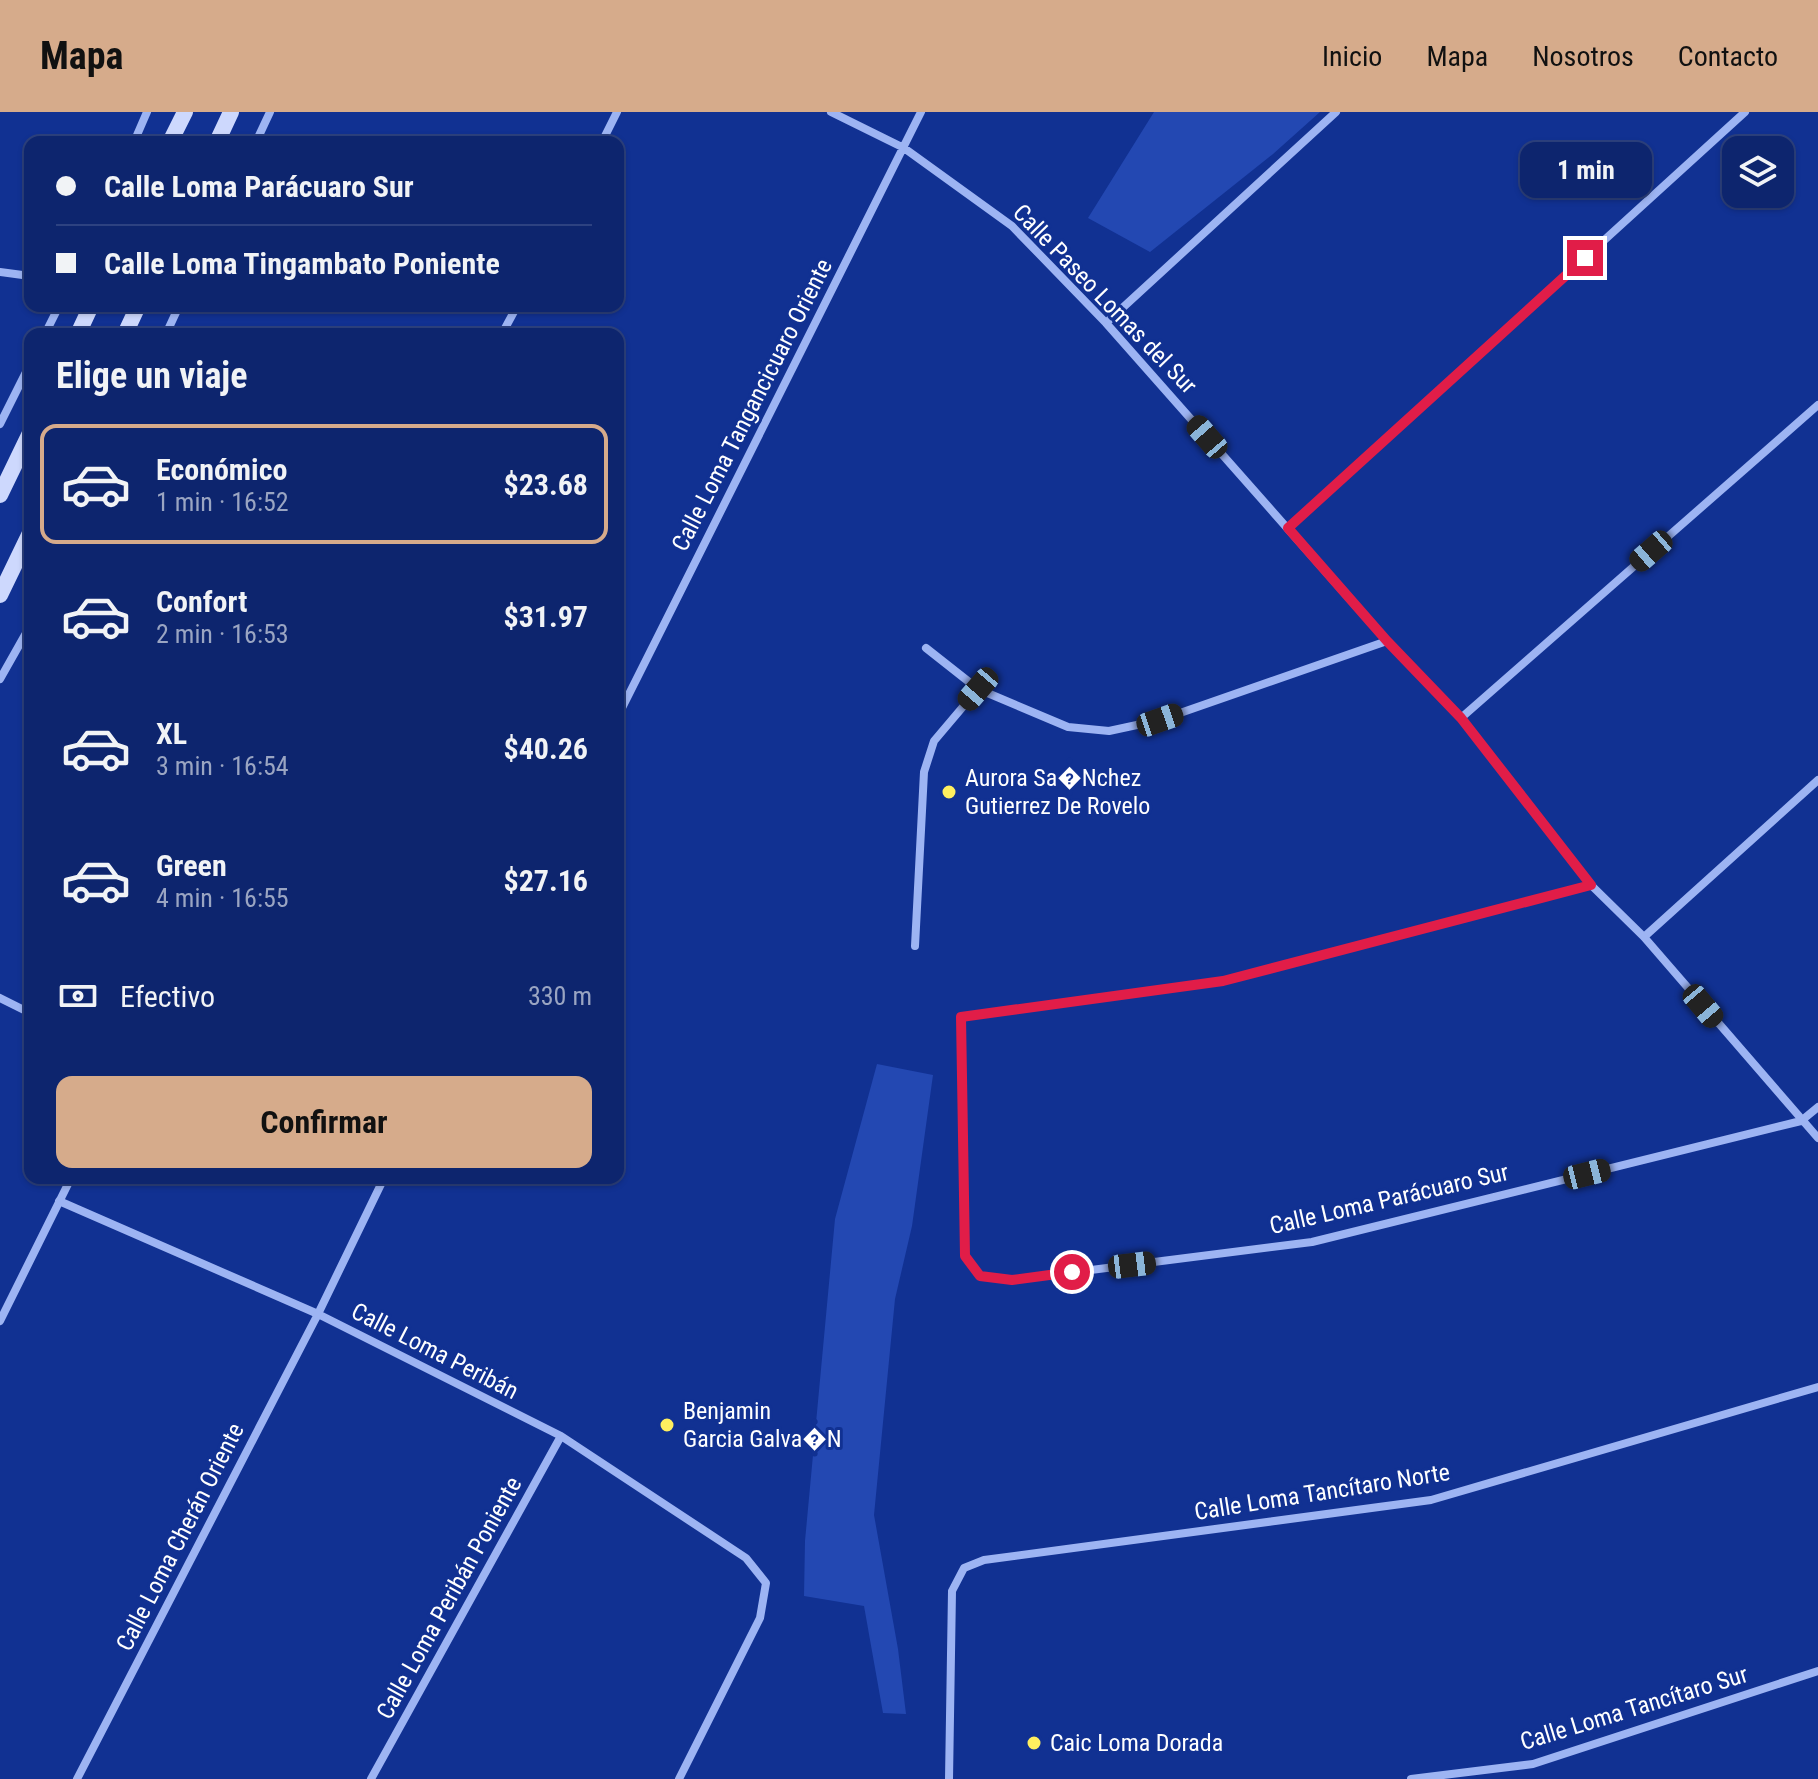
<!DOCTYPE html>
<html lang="es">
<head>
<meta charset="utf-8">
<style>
  body { margin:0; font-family:"Roboto Condensed",sans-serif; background:#162d73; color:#f1f3f6; height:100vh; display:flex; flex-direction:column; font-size:30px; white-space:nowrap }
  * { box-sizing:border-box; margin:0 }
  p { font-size:26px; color:#9aa5c2 }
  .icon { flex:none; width:44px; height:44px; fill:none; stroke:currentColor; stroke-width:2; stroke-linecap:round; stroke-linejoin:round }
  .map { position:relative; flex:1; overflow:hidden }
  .sheet { position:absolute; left:24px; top:216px; width:600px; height:856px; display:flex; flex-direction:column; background:#0d256e; border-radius:16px; box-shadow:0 2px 6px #0004,0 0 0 2px #2d4281 }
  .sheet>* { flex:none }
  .guide { position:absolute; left:24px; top:24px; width:600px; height:176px; border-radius:16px; box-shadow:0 2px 6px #0004,0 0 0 2px #2d4281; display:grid; align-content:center; height:176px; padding:0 32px; background:#0d256e }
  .controls { position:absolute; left:1722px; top:24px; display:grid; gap:16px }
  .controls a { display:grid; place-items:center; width:72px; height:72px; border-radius:16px; background:#0d256e; box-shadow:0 2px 6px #0004,0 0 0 2px #2d4281; font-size:40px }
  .end { position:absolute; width:36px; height:36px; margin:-18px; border:10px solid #e11d48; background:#fff; box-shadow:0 0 0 4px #fff }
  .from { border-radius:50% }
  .bubble { position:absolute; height:56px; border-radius:16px; background:#0d256e; box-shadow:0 2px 6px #0004,0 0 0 2px #2d4281; font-size:26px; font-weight:700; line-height:56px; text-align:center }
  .car { position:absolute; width:24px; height:48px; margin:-24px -12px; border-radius:10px; box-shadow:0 0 6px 2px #0007; background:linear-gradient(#222 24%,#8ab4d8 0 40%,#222 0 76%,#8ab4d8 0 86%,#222 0) }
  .guide b { display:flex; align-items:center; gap:28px; height:76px; font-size:30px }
  .guide b+b { border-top:2px solid #2d4281 }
  .guide i { width:20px; height:20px; background:#f1f3f6 }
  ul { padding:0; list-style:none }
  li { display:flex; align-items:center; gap:24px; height:120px; margin:0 16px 12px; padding:0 16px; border:4px solid transparent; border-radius:16px }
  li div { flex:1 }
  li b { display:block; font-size:30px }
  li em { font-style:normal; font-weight:700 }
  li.active { border-color:#d6ab8b }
  li>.icon { width:72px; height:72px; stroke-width:1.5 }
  h2 { padding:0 32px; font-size:36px; line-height:96px }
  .pay { display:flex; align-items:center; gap:20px; height:88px; padding:0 32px; font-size:30px }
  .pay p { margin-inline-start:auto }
  .button { display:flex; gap:16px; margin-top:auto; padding:16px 32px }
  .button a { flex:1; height:92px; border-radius:16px; background:#d6ab8b; color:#111; font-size:32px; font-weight:700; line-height:92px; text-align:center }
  header { display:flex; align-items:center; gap:48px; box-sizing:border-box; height:112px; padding:0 40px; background:#d6ab8b; color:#111 }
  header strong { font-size:38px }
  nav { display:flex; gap:44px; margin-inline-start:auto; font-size:28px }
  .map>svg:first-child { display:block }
  .green { fill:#2348b2 }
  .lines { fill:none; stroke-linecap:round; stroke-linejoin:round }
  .street { stroke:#9db4f3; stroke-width:8 }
  .secondary { stroke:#cdd8fd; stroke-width:16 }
  .route { stroke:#e11d48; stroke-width:10 }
  .poi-dot { fill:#ffef5f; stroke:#113192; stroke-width:3 }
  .labels { text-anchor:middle; stroke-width:6; stroke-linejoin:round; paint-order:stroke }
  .street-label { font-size:24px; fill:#fff; stroke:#113192 }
  .poi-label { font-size:24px; fill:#fff; stroke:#113192; text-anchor:start }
</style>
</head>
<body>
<header>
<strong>Mapa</strong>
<nav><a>Inicio</a><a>Mapa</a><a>Nosotros</a><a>Contacto</a></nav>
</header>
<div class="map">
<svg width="1818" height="1667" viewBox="0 0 1818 1667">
  <rect width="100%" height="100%" fill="#113192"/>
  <path class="green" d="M1154 0H1320L1273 42 1150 140 1088 106Z
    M877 952 933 963 912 1114 895 1187 874 1403 898 1537 906 1602 883 1601 864 1494 804 1484 805 1429 835 1107Z"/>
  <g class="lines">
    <path class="street" d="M831 0 904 36 1012 114 1106 211 1387 529 1461 606 1591 773 1644 825 1818 1026
      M134 30 147 0
      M256 30 270 0
      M602 30 617 0
      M0 160 30 164
      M1106 211 1336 0
      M45 222 59 194
      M166 222 179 194
      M502 222 517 194
      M0 312 30 252
      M1288 416 1745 0
      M926 536 978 577 1068 615 1109 619 1160 608 1387 529
      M0 567 30 514
      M618 604 921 0
      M1461 606 1818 293
      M1591 773 1223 869 961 905 965 1144 980 1164 1012 1168 1312 1130 1801 1009 1818 995
      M1644 825 1818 668
      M915 834 924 660 934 629 978 577
      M0 886 30 901
      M59 1089 318 1202 561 1324 746 1446 766 1471 760 1506 679 1667
      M0 1209 71 1066
      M77 1667 318 1202 384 1066
      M371 1667 561 1324
      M949 1667 952 1479 964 1456 984 1448 1431 1388 1818 1275
      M1411 1667 1533 1652 1818 1559"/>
    <path class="secondary" d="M170 30 185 0
      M217 30 231 0
      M78 222 91 194
      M125 222 138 194
      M0 383 30 321
      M0 483 30 421"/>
  </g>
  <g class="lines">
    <path class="route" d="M1072 1160 1012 1168 980 1164 965 1144 961 905 1223 869 1591 773 1461 606 1387 529 1288 416 1585 146"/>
  </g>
  <g class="poi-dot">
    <circle cx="949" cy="680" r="8"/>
    <circle cx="667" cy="1313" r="8"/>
    <circle cx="1034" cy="1631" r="8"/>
  </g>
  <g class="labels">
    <g class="street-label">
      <text transform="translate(1105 187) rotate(46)" y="8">Calle Paseo Lomas del Sur</text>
      <text transform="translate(752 293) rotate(-63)" y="8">Calle Loma Tangancicuaro Oriente</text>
      <text transform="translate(1389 1087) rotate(-13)" y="8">Calle Loma Parácuaro Sur</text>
      <text transform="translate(435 1239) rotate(27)" y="8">Calle Loma Peribán</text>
      <text transform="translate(1322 1380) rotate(-9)" y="8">Calle Loma Tancítaro Norte</text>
      <text transform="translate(180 1425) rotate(-63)" y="8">Calle Loma Cherán Oriente</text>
      <text transform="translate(449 1486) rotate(-61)" y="8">Calle Loma Peribán Poniente</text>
      <text transform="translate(1634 1596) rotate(-17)" y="8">Calle Loma Tancítaro Sur</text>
    </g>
    <g class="poi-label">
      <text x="965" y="674">Aurora Sa�Nchez<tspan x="965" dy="28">Gutierrez De Rovelo</tspan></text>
      <text x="683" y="1307">Benjamin<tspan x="683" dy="28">Garcia Galva�N</tspan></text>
      <text x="1050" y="1639">Caic Loma Dorada</text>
    </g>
  </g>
</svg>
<div class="controls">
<a><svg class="icon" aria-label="layers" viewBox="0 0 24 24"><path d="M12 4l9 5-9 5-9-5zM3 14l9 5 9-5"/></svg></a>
</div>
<i class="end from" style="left:1072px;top:1160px"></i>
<i class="end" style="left:1585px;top:146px"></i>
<div class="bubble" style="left:1520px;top:30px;width:132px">1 min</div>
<i class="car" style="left:1207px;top:325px;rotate:319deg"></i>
<i class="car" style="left:1651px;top:439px;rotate:229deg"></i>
<i class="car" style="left:978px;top:577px;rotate:221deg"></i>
<i class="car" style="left:1160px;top:608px;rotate:71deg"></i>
<i class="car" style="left:1703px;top:894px;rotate:140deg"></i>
<i class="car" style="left:1587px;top:1062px;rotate:76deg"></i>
<i class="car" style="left:1132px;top:1153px;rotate:83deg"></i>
<div class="guide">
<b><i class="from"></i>Calle Loma Parácuaro Sur</b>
<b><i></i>Calle Loma Tingambato Poniente</b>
</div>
<section class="sheet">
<h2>Elige un viaje</h2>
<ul>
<li class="active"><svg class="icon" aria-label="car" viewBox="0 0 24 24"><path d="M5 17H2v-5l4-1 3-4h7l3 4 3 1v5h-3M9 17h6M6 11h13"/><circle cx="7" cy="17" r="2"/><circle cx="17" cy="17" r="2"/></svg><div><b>Económico</b><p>1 min · 16:52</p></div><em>$23.68</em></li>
<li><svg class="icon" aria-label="car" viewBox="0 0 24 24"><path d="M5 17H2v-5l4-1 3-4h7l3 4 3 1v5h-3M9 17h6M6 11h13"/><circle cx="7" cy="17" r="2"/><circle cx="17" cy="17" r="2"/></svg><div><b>Confort</b><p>2 min · 16:53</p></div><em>$31.97</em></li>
<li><svg class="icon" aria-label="car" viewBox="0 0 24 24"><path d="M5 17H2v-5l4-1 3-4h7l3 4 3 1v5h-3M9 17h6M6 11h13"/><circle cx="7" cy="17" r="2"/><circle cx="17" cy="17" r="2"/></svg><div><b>XL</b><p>3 min · 16:54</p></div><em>$40.26</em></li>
<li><svg class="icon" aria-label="car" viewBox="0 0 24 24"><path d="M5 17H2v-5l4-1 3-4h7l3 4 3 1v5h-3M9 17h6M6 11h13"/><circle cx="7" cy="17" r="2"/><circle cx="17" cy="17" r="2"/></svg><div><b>Green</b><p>4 min · 16:55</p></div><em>$27.16</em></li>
</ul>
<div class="pay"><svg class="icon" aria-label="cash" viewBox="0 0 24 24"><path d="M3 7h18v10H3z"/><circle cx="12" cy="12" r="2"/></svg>Efectivo<p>330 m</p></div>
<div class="button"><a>Confirmar</a></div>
</section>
</div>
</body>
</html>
